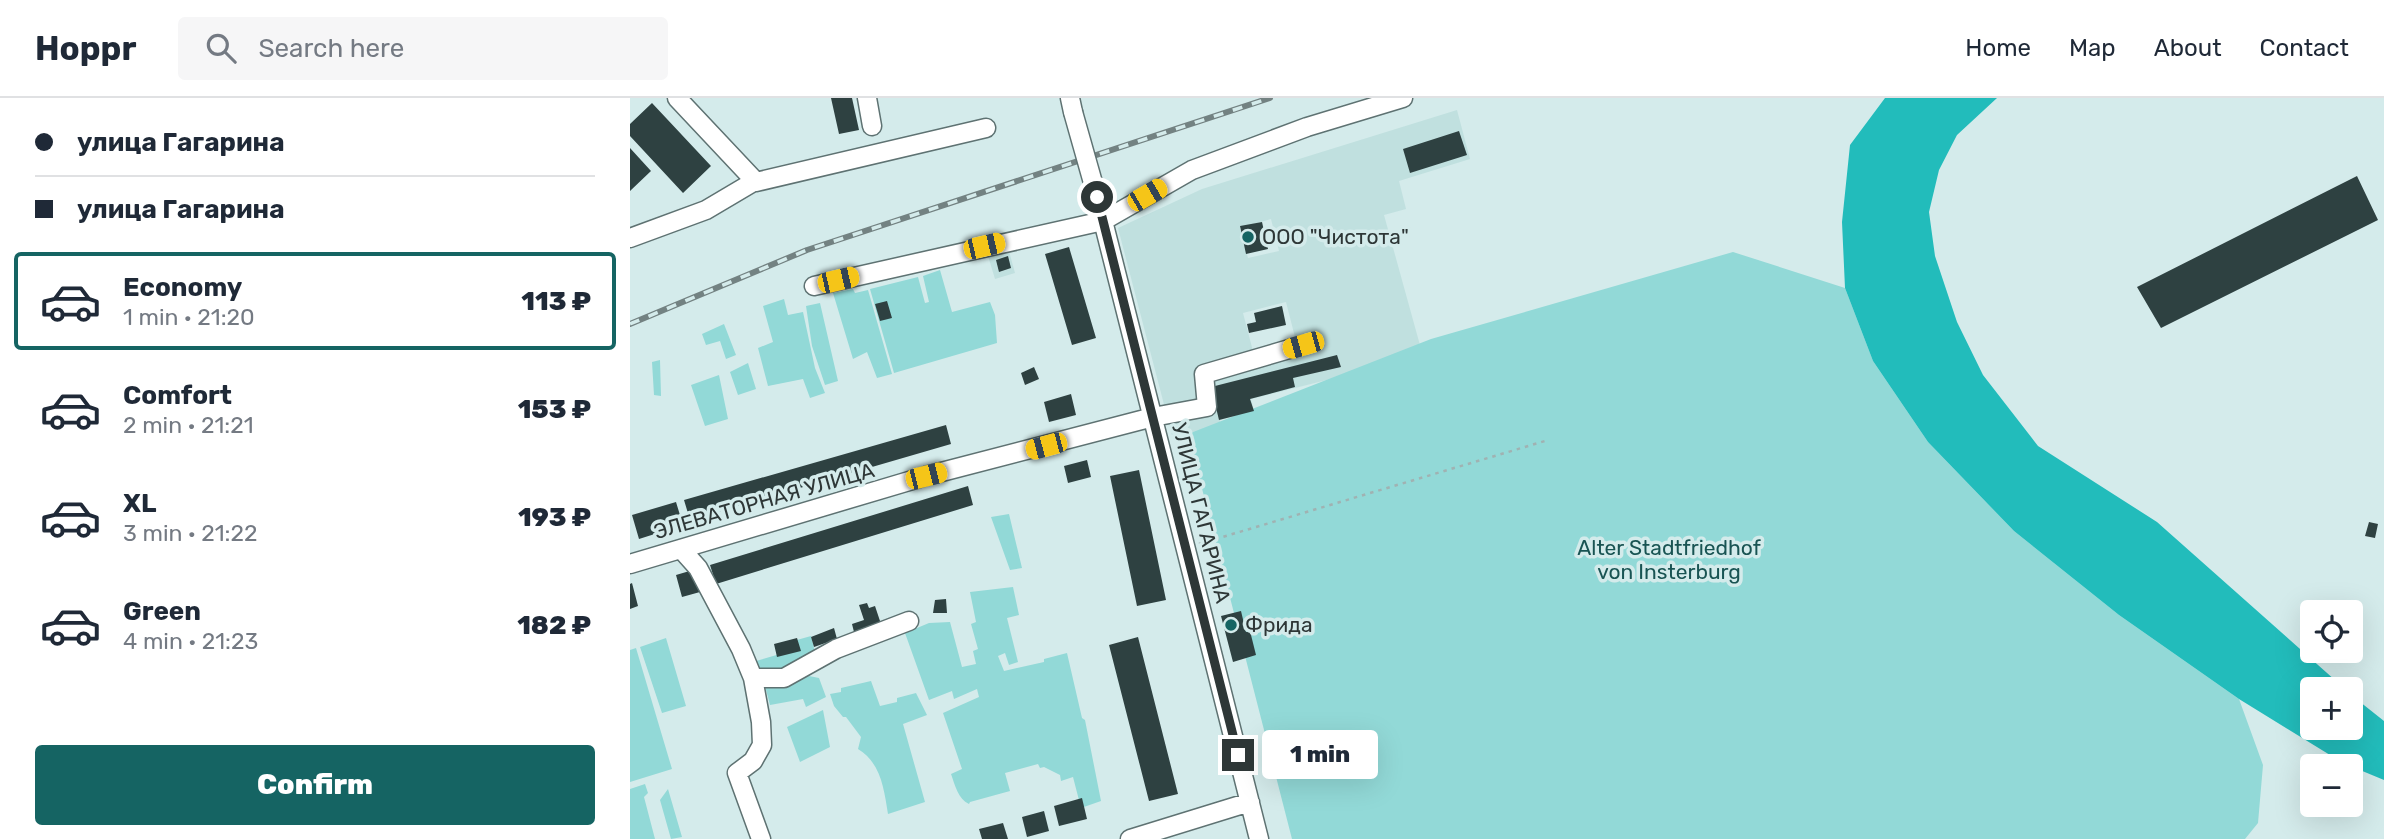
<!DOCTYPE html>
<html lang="en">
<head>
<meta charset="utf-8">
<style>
  body { margin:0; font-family:Rubik,sans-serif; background:#f6f6f7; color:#1f2937; height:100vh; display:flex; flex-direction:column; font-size:26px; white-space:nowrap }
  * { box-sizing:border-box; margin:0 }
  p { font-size:23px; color:#747a83 }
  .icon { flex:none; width:38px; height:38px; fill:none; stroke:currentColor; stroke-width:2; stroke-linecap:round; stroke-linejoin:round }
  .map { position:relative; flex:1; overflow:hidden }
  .sheet { display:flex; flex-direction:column; background:#fff; width:630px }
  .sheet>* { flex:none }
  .guide { display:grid; align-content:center; height:154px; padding:0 35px; background:#fff }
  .tools { position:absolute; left:1670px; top:502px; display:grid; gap:14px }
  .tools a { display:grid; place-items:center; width:63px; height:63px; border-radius:7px; background:#fff; box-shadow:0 7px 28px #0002; font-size:35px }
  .end { position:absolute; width:32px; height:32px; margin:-16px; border:9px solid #2e3737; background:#fff; box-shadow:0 0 0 4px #fff }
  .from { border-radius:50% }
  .bubble { position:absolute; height:49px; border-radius:7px; background:#fff; box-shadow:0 7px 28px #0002; font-size:23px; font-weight:800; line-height:49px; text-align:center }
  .car { position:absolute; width:21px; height:42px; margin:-21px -10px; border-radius:9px; box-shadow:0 0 5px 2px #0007; background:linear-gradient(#f5c518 24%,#345 0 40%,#f5c518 0 76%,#345 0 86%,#f5c518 0) }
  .guide b { display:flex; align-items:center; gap:24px; height:66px; font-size:26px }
  .guide b+b { border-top:2px solid #e0e1e3 }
  .guide i { width:18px; height:18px; background:#1f2937 }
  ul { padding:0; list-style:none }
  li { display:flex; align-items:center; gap:21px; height:98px; margin:0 14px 10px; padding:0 21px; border:4px solid transparent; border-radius:7px }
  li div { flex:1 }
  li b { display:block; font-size:26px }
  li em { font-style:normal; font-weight:800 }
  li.active { border-color:#156463 }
  li>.icon { width:63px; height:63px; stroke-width:1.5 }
  .action { display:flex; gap:14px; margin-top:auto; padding:14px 35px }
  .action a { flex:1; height:80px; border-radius:7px; background:#156463; color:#fff; font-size:28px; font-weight:800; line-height:80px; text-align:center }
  header { display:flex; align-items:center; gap:42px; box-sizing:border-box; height:98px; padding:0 35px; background:#fff; border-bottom:2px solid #e0e1e3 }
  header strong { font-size:33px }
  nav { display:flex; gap:38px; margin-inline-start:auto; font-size:24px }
  .search { width:490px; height:63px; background:#f6f6f7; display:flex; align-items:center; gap:18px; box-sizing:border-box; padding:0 24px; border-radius:7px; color:#747a83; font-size:26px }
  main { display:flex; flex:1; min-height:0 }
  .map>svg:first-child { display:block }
  .built { fill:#c0e0df; fill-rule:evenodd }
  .green { fill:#92d9d7 }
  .water { fill:#22bcbb }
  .building { fill:#2e4141 }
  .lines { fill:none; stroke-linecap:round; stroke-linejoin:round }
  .minor-casing { stroke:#5e7272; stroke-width:21 }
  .path { stroke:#a0b2b2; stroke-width:2.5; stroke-dasharray:3.5 5; stroke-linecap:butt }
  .minor { stroke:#fff; stroke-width:18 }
  .rail-casing { stroke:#738282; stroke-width:6 }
  .rail { stroke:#d4ebeb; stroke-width:3.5; stroke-dasharray:10; stroke-linecap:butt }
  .minor-bridge-casing { stroke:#5e7272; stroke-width:21; stroke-linecap:butt }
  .minor-bridge { stroke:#fff; stroke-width:18 }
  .route { stroke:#2e3737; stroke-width:9 }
  .poi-dot { fill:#156463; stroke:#d4ebeb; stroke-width:2.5 }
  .labels { text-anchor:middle; stroke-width:7; stroke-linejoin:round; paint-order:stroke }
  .poi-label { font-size:21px; fill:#2e3737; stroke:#d4ebeb; text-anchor:start }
  .street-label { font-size:21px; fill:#2e3737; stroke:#d4ebeb }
  .park-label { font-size:21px; fill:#195453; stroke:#d4ebeb }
</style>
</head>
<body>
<header>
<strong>Hoppr</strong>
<div class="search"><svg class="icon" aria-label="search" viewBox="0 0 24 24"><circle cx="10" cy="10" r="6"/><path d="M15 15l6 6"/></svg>Search here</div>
<nav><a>Home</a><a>Map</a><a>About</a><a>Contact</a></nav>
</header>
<main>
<section class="sheet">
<div class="guide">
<b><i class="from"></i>улица Гагарина</b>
<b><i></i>улица Гагарина</b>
</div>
<ul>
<li class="active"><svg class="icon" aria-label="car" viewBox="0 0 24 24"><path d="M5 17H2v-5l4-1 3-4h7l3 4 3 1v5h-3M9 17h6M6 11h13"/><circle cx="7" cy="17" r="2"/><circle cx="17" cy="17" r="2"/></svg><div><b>Economy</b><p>1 min · 21:20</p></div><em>113 ₽</em></li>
<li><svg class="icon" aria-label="car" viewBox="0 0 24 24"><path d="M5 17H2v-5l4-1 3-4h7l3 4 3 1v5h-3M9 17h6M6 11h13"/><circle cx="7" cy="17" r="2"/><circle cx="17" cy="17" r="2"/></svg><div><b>Comfort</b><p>2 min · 21:21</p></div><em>153 ₽</em></li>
<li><svg class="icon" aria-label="car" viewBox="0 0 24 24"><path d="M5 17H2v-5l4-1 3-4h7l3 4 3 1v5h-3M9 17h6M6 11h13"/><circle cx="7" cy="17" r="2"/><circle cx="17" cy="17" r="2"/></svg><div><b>XL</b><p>3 min · 21:22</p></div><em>193 ₽</em></li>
<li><svg class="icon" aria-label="car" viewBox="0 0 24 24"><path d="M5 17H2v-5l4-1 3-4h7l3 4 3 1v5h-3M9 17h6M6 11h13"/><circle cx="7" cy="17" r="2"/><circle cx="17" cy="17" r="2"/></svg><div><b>Green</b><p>4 min · 21:23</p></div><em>182 ₽</em></li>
</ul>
<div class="action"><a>Confirm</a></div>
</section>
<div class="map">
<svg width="1754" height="741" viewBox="0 0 1754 741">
  <rect width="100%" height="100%" fill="#d4ebeb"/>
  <path class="built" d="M827 12 840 61 769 83 776 111 754 117 793 258 621 301 624 313 590 322 591 328 543 341 488 130 572 91ZM641 121 649 153 618 160 610 130ZM656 204 667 247 624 257 613 215Z
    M379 153 385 175 365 181 358 158Z"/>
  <path class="green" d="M1103 154 1215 190 1243 263 1298 344 1384 433 1489 517 1609 601 1633 667 1628 725 1615 741H662L558 336 801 241Z
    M310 172 322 214 360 204 365 217 367 245 264 275 240 191 288 179 295 205 299 204 293 178Z
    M223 191 225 195 238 192 262 276 247 280 237 254 223 261 203 195Z
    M154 201 158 217 173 214 185 270 195 295 180 300 173 281 138 288 128 250 143 244 133 208Z
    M190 205 208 283 195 287 182 248 176 208Z
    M94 226 106 257 96 261 90 243 76 247 72 236Z
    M30 262 31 298 24 297 22 264Z
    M118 265 126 291 108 297 100 274Z
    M89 277 98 321 75 328 61 287Z
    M379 416 392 470 380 472 361 419Z
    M383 489 389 517 377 520 388 564 379 567 375 555 368 558 374 573 414 564V561L437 555 452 620 455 622 471 703 451 710 443 679 431 683 430 677 414 669 410 670 408 666 375 675 380 693 340 704 339 706C328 701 325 687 321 676L332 671 313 615 349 599 347 591 324 601 322 593 299 602 275 535 299 525 320 524 332 569 346 566 343 553 348 551 341 526 346 524 340 494Z
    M181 538 188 566 130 577 126 563 150 556 149 547Z
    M36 540 56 608 32 615 10 549Z
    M6 550 42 671 0 684V552Z
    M179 578 189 580 196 599 176 609 173 601 140 607 135 588Z
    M241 583 250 608 267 604V600L286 595 297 617 273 626 295 704 258 716C254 691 251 665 228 651L231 639 216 619H213L204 608 200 596 211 594V590Z
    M193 612 200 649 170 664 157 629Z
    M15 686 18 695 14 699 25 741H0V691Z
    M38 691 52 739 41 741 30 702Z"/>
  <path class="water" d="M1255 0H1367L1327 37 1309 72 1299 114 1305 158 1327 224 1353 277 1408 348 1527 424 1715 591 1682 592V630H1720V596L1754 623V682L1713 665 1609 601 1489 517 1384 433 1298 344 1243 263 1215 190 1212 124 1220 47Z"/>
  <path class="building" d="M201 0H222L229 32 209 36Z
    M22 5 81 68 53 95 0 38V26Z
    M829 33 837 57 780 75 773 51Z
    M0 50 21 73 0 93Z
    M1727 78 1748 122 1531 230 1507 189Z
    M632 124 638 151 616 156 610 128Z
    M439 149 466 240 442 247 415 156Z
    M378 158 381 170 369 174 366 162Z
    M257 203 262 220 250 223 245 206Z
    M652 208 656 227 619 235 617 226 626 224 624 215Z
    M707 257 711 269 663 280 665 289 620 301 624 313 589 322 581 289Z
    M404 269 409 281 395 287 391 275Z
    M441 296 446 317 419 324 414 304Z
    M316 327 321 346 60 422 54 402Z
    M457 362 461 379 438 385 434 368Z
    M509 372 536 502 507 508 480 378Z
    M338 388 343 407 86 486 80 467Z
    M46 404 53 427 9 441 2 417Z
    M1739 424 1748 426 1745 440 1735 438Z
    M63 472 70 494 52 499 46 477Z
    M2 485 8 508 0 511V486Z
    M316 501 317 515H303L305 502Z
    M237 505 239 510 245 508 251 526 224 534 222 526 234 522 229 507Z
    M611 513 616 534 620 533 626 557 603 564 591 518Z
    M204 530 207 541 184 549 181 539Z
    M508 539 548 696 519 703 479 547Z
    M167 540 171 553 147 559 144 546Z
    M452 700 457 721 429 728 424 708Z
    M414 713 419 733 397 739 392 719Z
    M373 725 378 741H352L349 731Z"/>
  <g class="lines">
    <g class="minor-casing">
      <path id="minor" d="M47 0 126 84 356 30
        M237 0 242 28
        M440 0 443 14
        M467 99 629 741
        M0 140 76 112 125 83
        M184 188 473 123 562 72 677 29 773 0
        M51 451 68 470 111 551 123 580 131 624 132 647 123 663 107 675 131 741
        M0 466 296 378 523 319 577 309 574 276 673 247
        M123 580H154L206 551 279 523
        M500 741 620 704"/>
    </g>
    <path class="path" d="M569 446 915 343"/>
    <use href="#minor" class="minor"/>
    <g class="rail-casing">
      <path id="rail" d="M0 226 177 152 640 0"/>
    </g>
    <use href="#rail" class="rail"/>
    <g class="minor-bridge-casing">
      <path id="minor-bridge" d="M443 14 467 99"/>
    </g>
    <use href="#minor-bridge" class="minor-bridge"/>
  </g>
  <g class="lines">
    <path class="route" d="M467 99 608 657"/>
  </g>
  <g class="poi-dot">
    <circle cx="618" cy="139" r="7"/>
    <circle cx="601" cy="527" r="7"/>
  </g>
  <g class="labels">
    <g class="poi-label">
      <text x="632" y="146">ООО "Чистота"</text>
      <text x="615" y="534">Фрида</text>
    </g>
    <g class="street-label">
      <text transform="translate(134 403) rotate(-16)" y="7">ЭЛЕВАТОРНАЯ УЛИЦА</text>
      <text transform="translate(571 415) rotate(76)" y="7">УЛИЦА ГАГАРИНА</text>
    </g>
    <g class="park-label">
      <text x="1039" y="457">Alter Stadtfriedhof<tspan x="1039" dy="24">von Insterburg</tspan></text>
    </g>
  </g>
</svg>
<div class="tools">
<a><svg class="icon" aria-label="locate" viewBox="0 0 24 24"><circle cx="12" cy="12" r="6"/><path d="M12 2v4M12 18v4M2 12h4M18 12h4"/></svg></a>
<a>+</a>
<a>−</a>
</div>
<i class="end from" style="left:467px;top:99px"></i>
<i class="end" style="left:608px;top:657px"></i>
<div class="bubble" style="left:632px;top:632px;width:116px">1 min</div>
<i class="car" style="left:517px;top:97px;rotate:60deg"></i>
<i class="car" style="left:354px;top:148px;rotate:77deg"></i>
<i class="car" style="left:208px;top:182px;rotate:77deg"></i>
<i class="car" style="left:673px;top:247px;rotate:254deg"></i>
<i class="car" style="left:416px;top:348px;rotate:255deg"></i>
<i class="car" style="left:296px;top:378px;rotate:76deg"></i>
</div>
</main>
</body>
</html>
